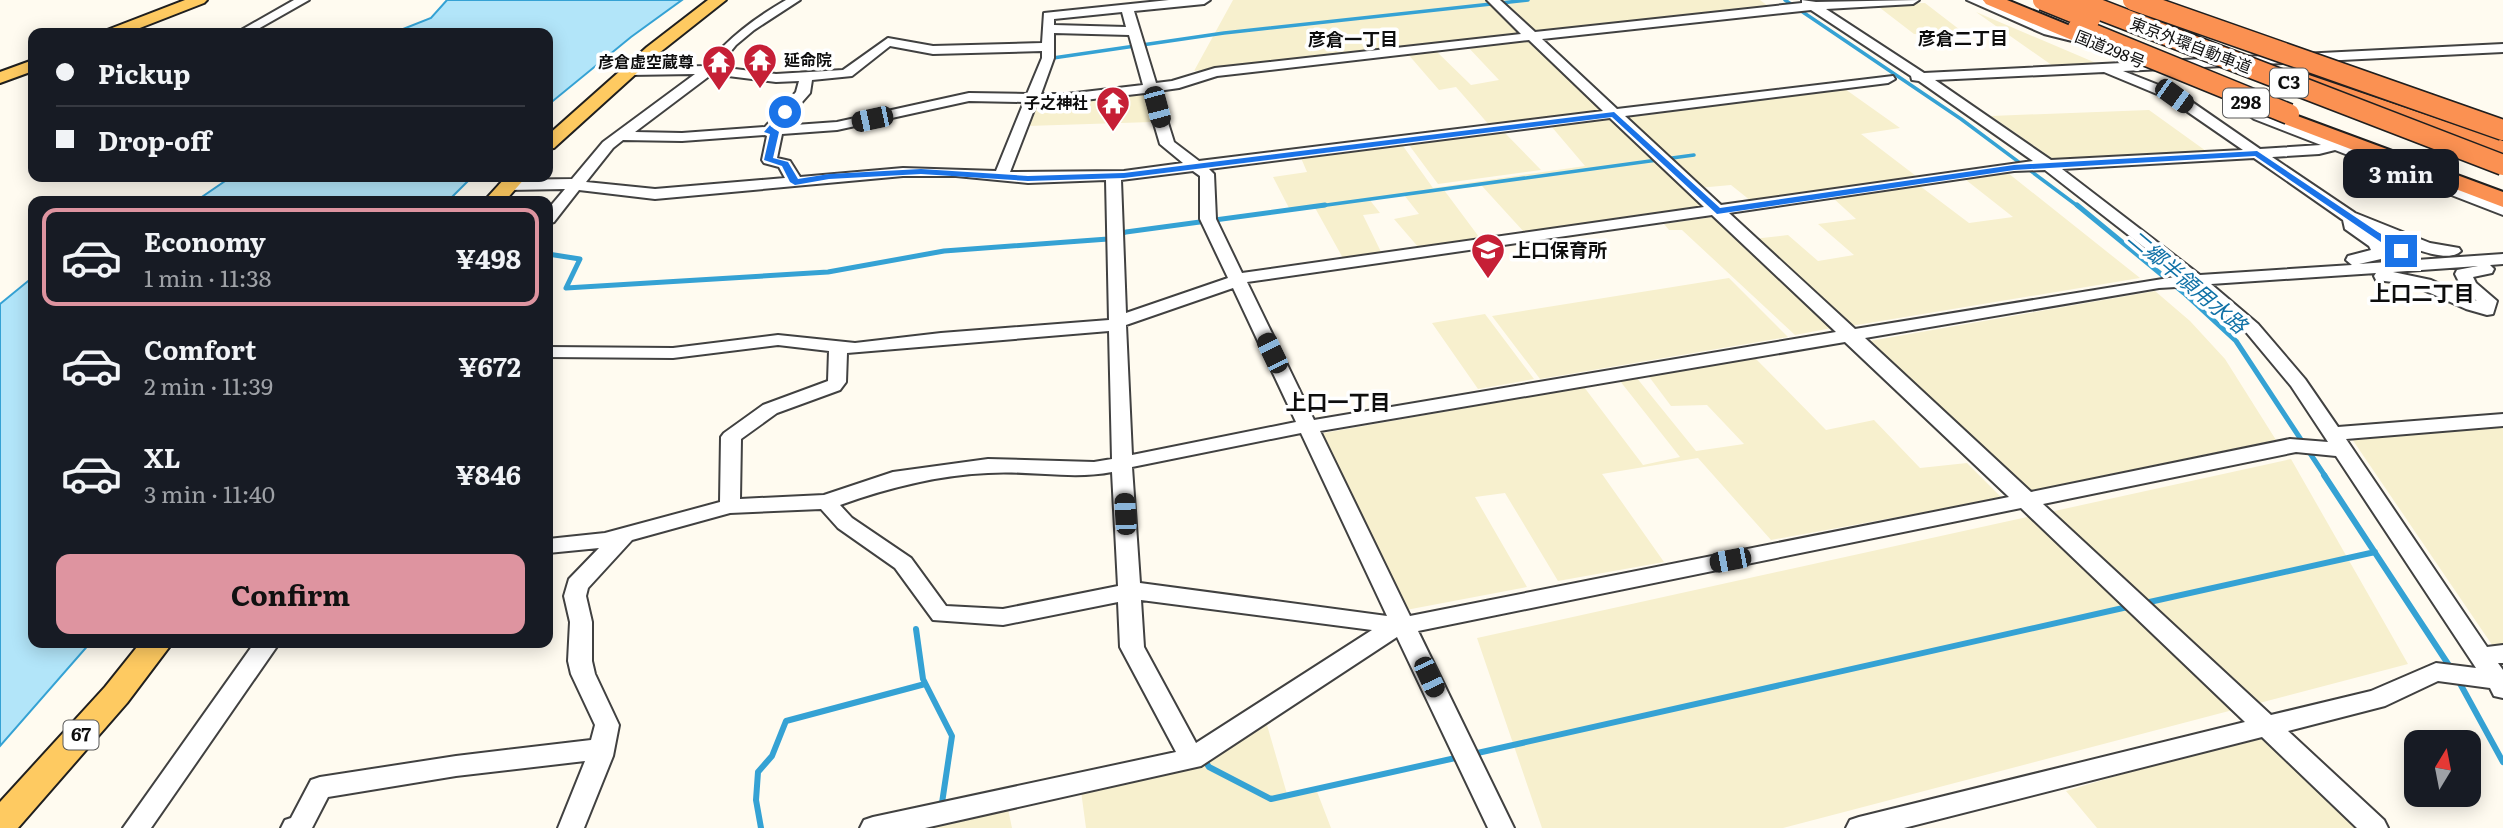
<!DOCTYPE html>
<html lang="en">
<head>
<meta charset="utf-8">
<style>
  body { margin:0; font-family:Literata,"Noto Sans JP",serif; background:#20242c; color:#f1f3f6; height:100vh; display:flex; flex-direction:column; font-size:26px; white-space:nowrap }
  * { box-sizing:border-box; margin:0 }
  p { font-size:23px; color:#9ea1a6 }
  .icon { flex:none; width:38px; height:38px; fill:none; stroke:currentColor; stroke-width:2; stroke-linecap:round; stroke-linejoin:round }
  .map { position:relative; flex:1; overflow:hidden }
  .panel { position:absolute; left:28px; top:196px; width:525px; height:452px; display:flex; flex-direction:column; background:#171b24; border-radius:14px; box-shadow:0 4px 18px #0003 }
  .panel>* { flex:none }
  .guide { position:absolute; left:28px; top:28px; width:525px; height:154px; border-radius:14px; box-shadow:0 4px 18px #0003; display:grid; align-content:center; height:154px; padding:0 28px; background:#171b24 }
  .needle { width:46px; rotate:10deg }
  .buttons { position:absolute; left:2404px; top:730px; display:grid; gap:14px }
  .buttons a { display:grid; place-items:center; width:77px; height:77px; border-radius:14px; background:#171b24; box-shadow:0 4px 18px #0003; font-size:35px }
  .end { position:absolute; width:32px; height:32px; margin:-16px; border:9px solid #1a73e8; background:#fff; box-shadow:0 0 0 4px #fff }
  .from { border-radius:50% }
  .bubble { position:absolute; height:49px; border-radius:14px; background:#171b24; box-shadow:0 4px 18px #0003; font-size:23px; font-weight:700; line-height:49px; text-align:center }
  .car { position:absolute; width:21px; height:42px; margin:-21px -10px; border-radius:9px; box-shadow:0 0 5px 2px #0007; background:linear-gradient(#222 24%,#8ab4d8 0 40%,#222 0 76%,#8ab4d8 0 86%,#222 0) }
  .guide b { display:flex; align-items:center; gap:24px; height:66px; font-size:26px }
  .guide b+b { border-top:2px solid #363941 }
  .guide i { width:18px; height:18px; background:#f1f3f6 }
  ul { padding:12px 0 0; list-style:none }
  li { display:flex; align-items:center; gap:21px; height:98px; margin:0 14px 10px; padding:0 14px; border:4px solid transparent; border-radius:14px }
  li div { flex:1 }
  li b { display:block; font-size:26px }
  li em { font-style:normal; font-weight:700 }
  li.current { border-color:#de94a0 }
  li>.icon { width:63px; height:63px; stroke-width:1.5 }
  .primary-button { display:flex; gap:14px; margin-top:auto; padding:14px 28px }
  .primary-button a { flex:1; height:80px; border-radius:14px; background:#de94a0; color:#111; font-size:28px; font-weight:700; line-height:80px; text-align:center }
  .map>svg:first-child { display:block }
  .farmland { fill:#f7f0ce }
  .water { fill:#b2e5f9; stroke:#35a2d4; stroke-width:2 }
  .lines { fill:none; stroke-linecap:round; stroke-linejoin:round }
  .stream-far2 { stroke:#35a2d4; stroke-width:3.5 }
  .stream-far1 { stroke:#35a2d4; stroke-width:5 }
  .stream { stroke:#35a2d4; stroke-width:6 }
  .minor-casing { stroke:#414141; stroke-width:4 }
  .major-casing { stroke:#1f1f1f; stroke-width:4 }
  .highway-casing { stroke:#1f1f1f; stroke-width:4 }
  .minor { fill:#fff; fill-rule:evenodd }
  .major { fill:#feca61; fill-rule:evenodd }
  .highway { fill:#fb9152; fill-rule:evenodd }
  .highway-bridge-casing { stroke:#1f1f1f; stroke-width:23; stroke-linecap:butt }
  .highway-bridge { stroke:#fb9152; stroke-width:20 }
  .route { fill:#1a73e8 }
  .labels { text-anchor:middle; stroke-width:7; stroke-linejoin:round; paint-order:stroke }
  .far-street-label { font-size:16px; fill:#0e0e0e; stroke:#fff }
  .far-poi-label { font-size:16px; font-weight:bold; fill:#0e0e0e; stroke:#fff; text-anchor:end }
  .far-neighbourhood-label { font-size:18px; font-weight:bold; fill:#0e0e0e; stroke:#fff }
  .shield { fill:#fff; stroke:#565656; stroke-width:2 }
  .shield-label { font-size:18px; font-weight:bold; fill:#0e0e0e }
  .poi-label { font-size:19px; font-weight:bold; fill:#0e0e0e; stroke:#fff; text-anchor:start }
  .water-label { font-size:21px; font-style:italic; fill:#1172a7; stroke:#fff }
  .neighbourhood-label { font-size:21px; font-weight:bold; fill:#0e0e0e; stroke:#fff }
</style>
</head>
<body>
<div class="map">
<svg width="2503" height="828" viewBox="0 0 2503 828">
  <rect width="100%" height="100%" fill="#fffbf0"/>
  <path class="farmland" d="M1233 0H1760L1768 6 1194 71Z
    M1925 3 1964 33 1914 34 1875 4Z
    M1976 12 2096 63 2053 66Z
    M1529 40 1605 110 1490 126 1456 87 1439 90 1407 53 1434 49 1471 85 1499 80 1467 46Z
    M1845 89 1900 128 1861 134 1916 176 1751 201 1731 185 1698 188 1624 118Z
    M1143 92 1152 122 1027 126 1036 99Z
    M2149 110 2206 151 2053 159 1991 116Z
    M1612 119 1705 208 1524 232 1482 186 1444 190 1482 241 1419 248 1394 219 1419 214 1404 195 1369 199 1380 213 1363 215 1382 254 1344 260 1314 206 1289 208 1273 177 1307 172 1301 158 1403 146 1433 188 1585 166 1551 126Z
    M1504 132 1541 170 1438 184 1409 145Z
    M2008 173 2140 278 1845 327 1753 239 1788 235 1818 261 1854 255 1818 224 1856 219 1833 198 1920 186 1969 223 2013 217 1966 180Z
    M1713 217 1832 328 1795 335 1682 230H1669L1664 224Z
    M1729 278 1788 337 1540 379 1492 316Z
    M2155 291 2190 321 2225 359 2276 440 2023 492 1864 342Z
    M1485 314 1534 379 1478 389 1432 323Z
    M1755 358 1826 430 1874 420 1920 468 1967 463 2002 498 1771 540 1698 458 1602 474 1664 562 1558 581 1505 493 1475 497 1527 587 1406 610 1318 434 1584 387 1643 465 1680 457 1620 381 1636 377 1696 451 1744 444 1707 405 1671 406 1647 374Z
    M2503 425V661L2352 439Z
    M2291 459 2408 664 1783 828H1542L1477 638Z
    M1267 725 1287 794 1316 789 1331 828H1086L1081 791 1199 766Z
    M2256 734 2358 828H2097L2066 791Z
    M1008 809 1012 828H930Z"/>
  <path class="water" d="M447 0H682L631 37 548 105V33H393L431 18Z
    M231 177H472L448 201H196Z
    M33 277V642H91L0 746V304Z"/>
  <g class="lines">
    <path class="stream-far2" d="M1785 0 1961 119 2079 207
      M1053 58 1224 33 1528 0
      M1312 207 1694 155"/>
    <path class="stream-far1" d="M2077 205 2184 293 2236 341 2325 476
      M548 254 580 259 566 288 828 272 944 251 1108 239 1126 232 1325 205"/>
    <path class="stream" d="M2324 475 2452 670
      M2145 603 2375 552
      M916 629 923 679 952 736 942 803
      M2457 678 2503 762
      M1473 754 2132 606
      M1203 758 1209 767 1271 799 1460 757
      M761 828 756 800 758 772 772 756 786 721 925 684"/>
    <g class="minor-casing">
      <path id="minor" d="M294 0H309L251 33H236Z
        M786 0H800L754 30 736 45 718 67 776 74 843 70 888 38 933 46 1042 43 1044 13 1169 0H1210L1204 4 1134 11 1156 83 1172 81 1215 68 1521 34 1487 0H1500L1535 32 1802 3V0L1816 2 1919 0 1913 4 1826 9 1924 73 2503 44V52L2123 71 2179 93 2260 149 2321 145 2254 119 2232 103V97H2242L2264 113 2503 205V215L2335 150 2319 154 2272 157 2355 213 2430 243 2459 248 2461 251C2444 268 2385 235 2366 227L2382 240 2388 251 2381 259 2359 264 2503 254V264L2490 265 2494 269 2492 273 2473 277 2476 283 2497 301 2493 314 2487 315 2466 309 2410 284 2376 280 2374 276 2376 273 2211 284 2258 324 2305 379 2338 427 2503 414V426L2346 439 2487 647 2503 645V663H2498L2503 670V698L2494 696 2490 688 2438 681 2385 706 2288 731 2384 820 2388 828H2357L2262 737 1904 828H1846L1850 820 1859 817 2245 722 2021 508 1418 631 1514 828H1488L1397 637 1201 766 925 828H860L864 820 873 817 1176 752 1120 647 1118 602 1003 625 933 620 895 568 838 528 821 509 730 513 632 540 588 588 586 596 592 622V661L595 674 619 725 613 756 584 828H558L585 761 456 776 328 797 312 828H281L285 820 291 818 311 780 320 777 456 756 591 740 595 725 571 674 568 661 570 622 564 596 569 579 599 548 548 553V539L605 533 720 502 721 437 724 433 763 405 828 381 829 351 778 345 673 358 548 357V347L673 348 778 335 855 343 941 333 1109 320 1106 180 1028 183 956 176H903L655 199 579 190 554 222 548 224V209L565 189 507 190 499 185 507 180 572 179 603 142 695 74 629 75 622 71 624 68 705 66C731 36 752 20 786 0ZM1811 10 1911 76 1912 80 1919 81 2033 161 1721 205 1625 116 1888 83 1895 79 1893 76 1617 109 1542 39ZM1122 12 1126 27 1054 25V19ZM1054 33 1129 35 1143 85 1067 94H1041L1054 58ZM1529 40 1603 111 1199 161 1174 142 1158 91 1179 88 1217 76ZM890 46 933 54 1042 51V58L1027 94 969 93 837 122 781 126 810 93 812 80 852 76ZM2104 72 2169 99 2243 150 2051 160 1935 80ZM712 74 776 82 799 81 796 92 765 127 682 133 635 132ZM1145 93 1160 144 1183 163 1124 171 1010 172 1037 102H1067ZM969 101 1024 102 996 171 903 168 800 177 790 161 777 158 782 134 837 130ZM1610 118 1704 207 1242 273 1216 219 1214 174 1209 169ZM765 135 767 136 762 160 764 163 779 167 785 178 655 189 586 182 613 148 623 140 682 141ZM2254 158 2343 220 2345 229 2369 246 2371 250 2348 256 2346 260 2352 265 2200 275 2062 169ZM2045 170 2181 276 1855 329 1729 213 2014 171ZM1193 171 1200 176V219L1228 278 1126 313 1121 180ZM1712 215 1836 332 1314 420 1247 282ZM2478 266 2457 270 2455 274 2463 290 2477 301 2431 280 2393 272ZM2193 286 2246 332 2291 386 2328 442 2290 439 2031 492 1865 338 2159 288ZM1233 288 1296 422 1132 455 1126 325ZM1109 331 1112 459 1094 462 988 459 893 472 824 495 740 499 741 439 777 413 840 390 846 382 847 353ZM1845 342 2009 497 1410 616 1320 431ZM1301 433 1387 616 1140 583 1132 467ZM2296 452 2336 456 2476 668 2436 663 2371 691 2271 715 2043 504ZM1112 472 1118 586 1003 609 946 606 911 558 852 518 840 505C888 488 937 475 988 473 1029 470 1071 480 1112 472ZM1141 600 1372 630 1196 743 1144 647Z
        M1967 0H1983L2086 39 2080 43 2044 34Z
        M255 642H280L151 828H123Z"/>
    </g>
    <g class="major-casing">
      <path id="major" d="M185 0H207L204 3 127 33H105L107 30Z
        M708 0H726L659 53 554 148 548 149V135L647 47Z
        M33 60V71L0 83V72Z
        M506 177H526L505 201H484Z
        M141 642H173L127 703 18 828H0V802L105 687Z"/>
    </g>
    <g class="highway-casing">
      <path id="highway" d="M1983 0H2007L2112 43 2114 47 2112 51H2098L1986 4Z
        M2303 73 2503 141V154L2296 83 2293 79 2296 75Z
        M2260 102 2503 192V207L2253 112 2250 108 2253 104Z"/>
    </g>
    <use href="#minor" class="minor"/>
    <use href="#major" class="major"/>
    <use href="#highway" class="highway"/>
    <g class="highway-bridge-casing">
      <path id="highway-bridge" d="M2043 0 2090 19
        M2075 0 2503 165
        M2133 0 2503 130
        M2078 28 2289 114"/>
    </g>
    <use href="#highway-bridge" class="highway-bridge"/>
  </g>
  <path class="route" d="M783 110 790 112 775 129 779 132 773 158 788 162 798 179 829 174 921 169 1028 176 1124 173 1614 112 1720 208 2014 165 2257 151 2406 251 2397 253 2255 156 2014 170 1717 214 1612 117 1124 178 1028 181 921 174 829 179 795 185 790 182 782 166 764 160 770 134 764 132Z"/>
  <defs>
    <g id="temple-pin" transform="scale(1.75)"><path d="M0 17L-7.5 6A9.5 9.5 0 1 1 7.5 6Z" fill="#c61f36" stroke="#fff"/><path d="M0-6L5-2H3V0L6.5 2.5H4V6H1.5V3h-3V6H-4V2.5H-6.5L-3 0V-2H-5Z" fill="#fff"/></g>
    <g id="school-pin" transform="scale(1.75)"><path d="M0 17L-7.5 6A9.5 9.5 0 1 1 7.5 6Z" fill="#c61f36" stroke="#fff"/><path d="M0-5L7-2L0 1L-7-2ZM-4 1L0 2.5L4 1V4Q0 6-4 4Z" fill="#fff"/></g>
  </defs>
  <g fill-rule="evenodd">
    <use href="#temple-pin" x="760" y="60"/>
    <use href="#temple-pin" x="719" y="62"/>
    <use href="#temple-pin" x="1113" y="103"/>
    <use href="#school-pin" x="1488" y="250"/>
  </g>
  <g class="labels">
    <g class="far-street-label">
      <text transform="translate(2191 45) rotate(21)" y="6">東京外環自動車道</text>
      <text transform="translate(2110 49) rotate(22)" y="6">国道298号</text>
    </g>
    <g class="far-poi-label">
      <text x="784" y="66" text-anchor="start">延命院</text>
      <text x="694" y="68">彦倉虚空蔵尊</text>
      <text x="1088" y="109">子之神社</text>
    </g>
    <g class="far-neighbourhood-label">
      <text x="1963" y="45">彦倉二丁目</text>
      <text x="1353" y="46">彦倉一丁目</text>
    </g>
    <g class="shield">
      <rect x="2270" y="68.5" width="38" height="29" rx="5"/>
      <rect x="2223" y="88.5" width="46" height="29" rx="5"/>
      <rect x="63.5" y="720.5" width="35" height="29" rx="5"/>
    </g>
    <g class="shield-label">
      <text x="2289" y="89">C3</text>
      <text x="2246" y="109">298</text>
      <text x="81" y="741">67</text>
    </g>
    <g class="poi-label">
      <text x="1512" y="257">上口保育所</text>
    </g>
    <g class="water-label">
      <text transform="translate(2187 282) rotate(40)" y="7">二郷半領用水路</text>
    </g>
    <g class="neighbourhood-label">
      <text x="2422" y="301">上口二丁目</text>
      <text x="1338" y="410">上口一丁目</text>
    </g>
  </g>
</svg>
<div class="buttons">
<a><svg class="needle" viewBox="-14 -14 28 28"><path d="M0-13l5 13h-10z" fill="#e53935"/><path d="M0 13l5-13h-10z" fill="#9ea1a6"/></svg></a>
</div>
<i class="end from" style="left:785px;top:112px"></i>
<i class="end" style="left:2401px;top:251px"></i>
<div class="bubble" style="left:2343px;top:149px;width:116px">3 min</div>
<i class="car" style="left:2174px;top:96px;rotate:126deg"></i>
<i class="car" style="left:1157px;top:107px;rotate:165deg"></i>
<i class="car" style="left:872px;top:119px;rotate:258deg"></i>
<i class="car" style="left:1272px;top:353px;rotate:334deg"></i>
<i class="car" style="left:1125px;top:514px;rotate:357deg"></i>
<i class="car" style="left:1730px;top:560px;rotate:259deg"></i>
<i class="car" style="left:1429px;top:677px;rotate:155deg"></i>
<div class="guide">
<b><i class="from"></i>Pickup</b>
<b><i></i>Drop-off</b>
</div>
<section class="panel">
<ul>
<li class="current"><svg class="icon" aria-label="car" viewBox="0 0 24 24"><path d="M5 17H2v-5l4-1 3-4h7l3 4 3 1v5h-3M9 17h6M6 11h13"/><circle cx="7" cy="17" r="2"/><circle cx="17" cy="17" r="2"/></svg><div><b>Economy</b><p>1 min · 11:38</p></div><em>¥498</em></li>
<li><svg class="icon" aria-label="car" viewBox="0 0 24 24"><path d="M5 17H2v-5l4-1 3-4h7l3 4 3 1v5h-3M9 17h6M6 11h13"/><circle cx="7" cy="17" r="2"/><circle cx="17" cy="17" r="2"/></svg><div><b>Comfort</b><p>2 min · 11:39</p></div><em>¥672</em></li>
<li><svg class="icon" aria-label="car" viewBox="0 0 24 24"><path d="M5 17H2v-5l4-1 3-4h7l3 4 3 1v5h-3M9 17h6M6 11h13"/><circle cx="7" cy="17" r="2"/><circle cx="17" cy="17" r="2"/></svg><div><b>XL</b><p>3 min · 11:40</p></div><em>¥846</em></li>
</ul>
<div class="primary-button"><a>Confirm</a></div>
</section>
</div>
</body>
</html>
